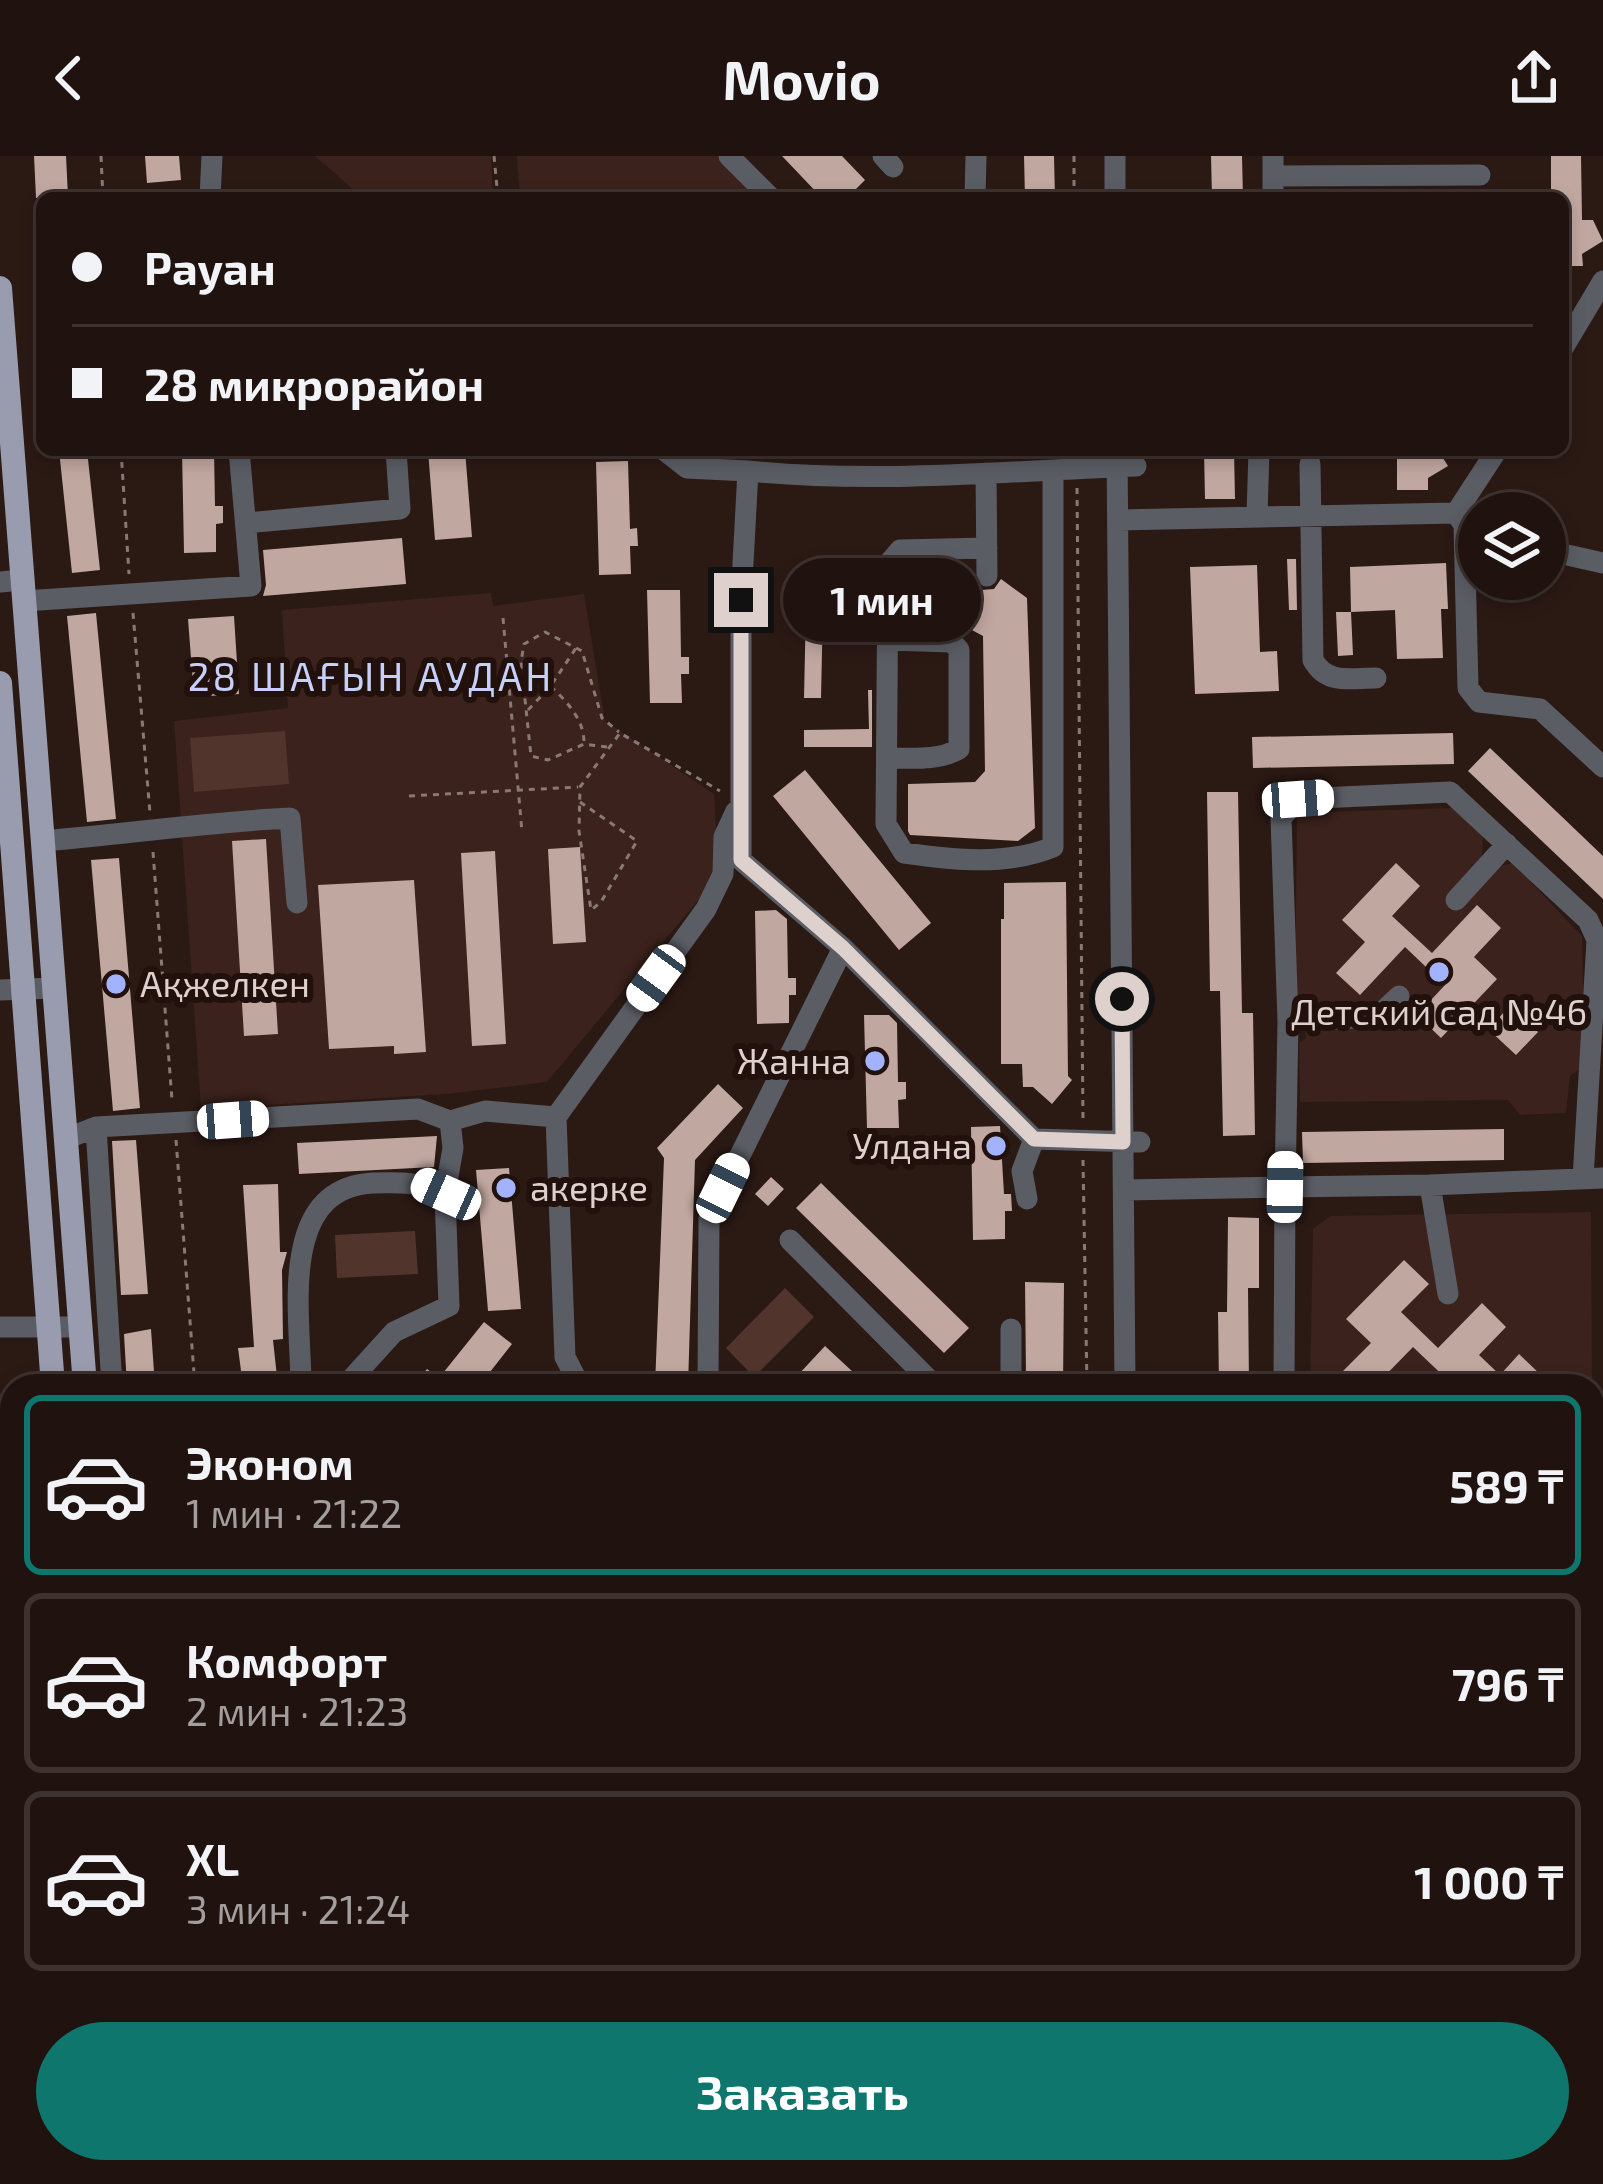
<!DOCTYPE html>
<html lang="ru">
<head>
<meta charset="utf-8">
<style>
  body { margin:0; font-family:"Exo 2",sans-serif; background:#2d201d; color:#f1f3f6; height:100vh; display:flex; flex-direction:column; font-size:45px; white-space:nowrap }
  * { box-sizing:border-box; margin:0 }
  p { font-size:39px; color:#a29e9e }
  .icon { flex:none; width:66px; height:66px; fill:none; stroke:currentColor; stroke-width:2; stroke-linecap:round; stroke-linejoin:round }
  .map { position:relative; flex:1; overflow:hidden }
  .side { position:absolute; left:0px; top:1218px; width:1605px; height:810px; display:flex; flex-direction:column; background:#20130f; border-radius:36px 36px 0 0; box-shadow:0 6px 18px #0003,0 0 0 3px #3d322f }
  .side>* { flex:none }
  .hud { position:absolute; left:36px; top:36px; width:1533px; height:264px; border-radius:18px; box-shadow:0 6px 18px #0003,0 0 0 3px #3d322f; display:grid; align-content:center; height:264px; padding:0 36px; background:#20130f }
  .tools { position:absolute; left:1458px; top:336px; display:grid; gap:24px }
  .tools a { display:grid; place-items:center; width:108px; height:108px; border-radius:50%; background:#20130f; box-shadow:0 6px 18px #0003,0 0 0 3px #3d322f; font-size:60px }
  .end { position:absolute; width:54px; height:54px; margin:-27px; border:15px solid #ded0cd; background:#111; box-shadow:0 0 0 6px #111 }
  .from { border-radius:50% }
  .bubble { position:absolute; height:84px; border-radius:42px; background:#20130f; box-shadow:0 6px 18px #0003,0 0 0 3px #3d322f; font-size:39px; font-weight:700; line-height:84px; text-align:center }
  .car { position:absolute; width:36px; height:72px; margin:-36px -18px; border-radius:15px; box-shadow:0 0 9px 3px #0007; background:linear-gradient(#fff 24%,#345 0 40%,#fff 0 76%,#345 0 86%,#fff 0) }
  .hud b { display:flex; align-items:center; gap:42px; height:114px; font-size:45px }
  .hud b+b { border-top:3px solid #3d322f }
  .hud i { width:30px; height:30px; background:#f1f3f6 }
  ul { padding:21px 0 0; list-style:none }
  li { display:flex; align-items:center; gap:36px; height:180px; margin:0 24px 18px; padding:0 12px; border:6px solid #3d322f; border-radius:18px }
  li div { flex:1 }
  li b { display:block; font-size:45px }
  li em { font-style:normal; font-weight:700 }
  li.active { border-color:#0f766e }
  li>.icon { width:108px; height:108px; stroke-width:1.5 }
  .button { display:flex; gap:24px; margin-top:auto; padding:24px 36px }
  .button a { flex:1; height:138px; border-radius:72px; background:#0f766e; color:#fff; font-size:48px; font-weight:700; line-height:138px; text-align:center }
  header { display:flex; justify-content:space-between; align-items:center; height:156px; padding:0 36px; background:#20130f; font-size:54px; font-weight:700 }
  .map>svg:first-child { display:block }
  .built { fill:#3b221c }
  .green { fill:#51352d }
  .building { fill:#c0a7a0 }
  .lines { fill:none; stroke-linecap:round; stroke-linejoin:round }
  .path { stroke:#897976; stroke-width:3; stroke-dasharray:6 6; stroke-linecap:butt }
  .minor { stroke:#5b5d65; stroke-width:21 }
  .major { stroke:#989cae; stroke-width:24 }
  .route { stroke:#ded0cd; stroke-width:15 }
  .poi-dot { fill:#a3b2fd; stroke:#21100b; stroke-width:4.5 }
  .labels { text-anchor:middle; stroke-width:12; stroke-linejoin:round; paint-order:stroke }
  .poi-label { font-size:36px; fill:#ded0cd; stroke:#21100b; text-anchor:start }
  .neighbourhood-label { font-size:39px; letter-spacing:3px; fill:#c6d0fa; stroke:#21100b }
</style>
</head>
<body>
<header><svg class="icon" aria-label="back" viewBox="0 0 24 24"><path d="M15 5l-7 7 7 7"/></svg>Movio<svg class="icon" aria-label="share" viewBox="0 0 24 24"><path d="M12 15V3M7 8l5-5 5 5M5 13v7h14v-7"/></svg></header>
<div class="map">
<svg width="1603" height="2028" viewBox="0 0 1603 2028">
  <rect width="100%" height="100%" fill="#2b1914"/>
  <path class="built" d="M315 0H491L493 42H363Z
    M517 0H719L762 42H520Z
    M491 437 493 450 584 438 605 565 714 638 719 719 547 926 446 938 201 953 174 565 288 552 282 454Z
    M1452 652 1483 680 1482 700 1495 711 1513 707 1582 780 1585 910 1570 920 1566 957 1520 959 1508 944 1300 946 1299 887 1306 882 1304 859 1295 851 1297 657Z
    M1591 1056 1592 1230H1310L1313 1073 1330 1060Z"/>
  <path class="green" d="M285 575 289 628 194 636 190 582Z
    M415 1075 418 1118 337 1122 335 1079Z
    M785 1132 814 1161 754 1221 726 1192Z
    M1603 1498V1577L1593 1566V1507Z"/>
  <path class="building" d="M34 0H66L68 40 36 42Z
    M145 0H179L181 24 147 27Z
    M782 0H842L865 24 847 42H822Z
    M1024 0H1054L1055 42H1025Z
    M1211 0H1242L1243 42H1212Z
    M1551 0H1581L1582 64H1593L1603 85 1582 98 1583 110H1563V42H1551Z
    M59 294H87L100 414 72 417Z
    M182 294H214L215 350H223V367L216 368V396L184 397Z
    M428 294H465L472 381 435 384Z
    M1204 294H1234L1235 343H1205Z
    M1397 294H1438L1448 310 1428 322V334H1397Z
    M628 305 630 373 637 372 638 390H630L631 418 599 419 596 306Z
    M402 382 406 428 263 440 266 429 263 394Z
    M1287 403H1296L1297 454H1289Z
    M1446 407 1448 453H1441L1443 502 1397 503 1395 454 1351 456 1350 411Z
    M1257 409 1260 496 1277 495 1279 535 1195 538 1190 411Z
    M904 418H972L981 434 994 433 1001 423 1027 442 1035 672 1018 685 910 679 908 675V628L975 626 985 615 983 480 970 473 907 470Z
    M647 434H680L681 501H689V518H681L682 547H650Z
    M806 448 823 449 821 542H804Z
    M1336 456H1351L1353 499 1338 500Z
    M96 457 116 663 87 666 67 460Z
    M234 460 239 538 194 541 188 463Z
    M868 534H872V591H804V574L869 573Z
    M1453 577 1454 608 1253 612 1252 581Z
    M1490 592 1603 700V743L1468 615Z
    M805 614 931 767 899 794 773 640Z
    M1207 636H1238L1242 857H1253L1255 979 1223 980 1220 835H1210Z
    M266 683 278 878 244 880 232 685Z
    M580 691 586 786 553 788 548 693Z
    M495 695 506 888 472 890 461 697Z
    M119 702 140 952 113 955 91 704Z
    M1396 707 1420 730 1392 760 1432 797 1477 749 1501 772 1474 801 1497 823 1441 882 1417 859 1445 829 1405 791 1360 839 1336 817 1365 786 1342 764Z
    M414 724 426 896 394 898V890L329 893 318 729Z
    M1066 726 1068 920 1072 924 1052 948 1033 931H1023L1022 908H1001V763H1004V727Z
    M776 754 787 763 788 822H796V839H789V867L757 868 755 755Z
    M1510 850 1538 876 1516 899 1488 873Z
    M864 859H889L897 867 898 926H906V943L898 944 899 972H867Z
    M718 928 743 952 695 1004 688 1230H655L664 1002 657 992Z
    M1000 970 1004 1038H1011L1012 1055H1005V1083L973 1084 971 971Z
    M1504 973V1004L1303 1007 1302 976Z
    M437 980 434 1011 299 1018 297 987Z
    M136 984 148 1138 121 1139 112 985Z
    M509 1012 521 1153 488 1155 476 1014Z
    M771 1021 784 1033 768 1050 755 1038Z
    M821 1027 969 1172 944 1197 796 1052Z
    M278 1028 280 1096H287L282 1114 283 1183 273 1184 278 1230H243L238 1192 254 1191 243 1029Z
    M1228 1061 1259 1062V1132H1248L1249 1230H1219L1218 1156H1227Z
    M1404 1104 1429 1128 1401 1156 1438 1192 1482 1147 1506 1171 1479 1199 1500 1219 1519 1198 1544 1222 1536 1230H1454L1413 1191 1375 1230H1359L1343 1215 1371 1187 1346 1163Z
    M1025 1126 1064 1127 1063 1230H1040L1041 1221H1026Z
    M484 1166 512 1188 479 1230H413L427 1213 439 1222Z
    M151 1173 155 1230H127L124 1178Z
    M825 1190 868 1230H810L798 1219Z"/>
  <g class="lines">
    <path class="path" d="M101 0 103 42
      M494 0 498 42
      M1074 0V42
      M121 294 129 418
      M1077 332 1083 964
      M133 457 150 657
      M503 462 522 676
      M523 507C546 527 584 553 584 586
      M528 554 550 531 576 492
      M607 591 584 588 548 604 531 600 521 506 524 488 545 476 582 495 602 562 619 576
      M409 640 578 631
      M580 646 637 685 601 746 591 754 579 675 580 631 620 577 720 635
      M153 696 172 944
      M176 984 195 1230
      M1083 1004 1087 1230"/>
    <path class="minor" d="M729 0 771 42
      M883 0 893 11
      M1115 0V42
      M1273 0V42
      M1275 20 1480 19
      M210 42 212 0
      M975 42 976 0
      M1563 192 1603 125
      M664 294 687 312 748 315 741 444V704L843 792
      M1117 294 1125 1230
      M1310 308 1313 504C1327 529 1350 522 1376 522
      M748 315C877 328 1007 315 1136 310
      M986 317 987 420
      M1456 357 1497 294
      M1257 359 1259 294
      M1118 364 1456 357 1464 369 1479 377
      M246 367 400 353 396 294
      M1464 369 1468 532 1479 546 1540 553 1603 611
      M987 392 900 394 888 408 886 668 904 697C953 704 1007 710 1053 691V316
      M1545 394 1603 407
      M0 426 22 424
      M24 445 251 430 239 294
      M887 602C911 602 939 605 959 593V494L952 486 889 484
      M42 685C126 678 207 666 290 662L297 747
      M1456 744 1507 688
      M0 834 53 832
      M1399 840 1377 861 1288 865 1281 662 1298 643 1450 636 1588 764 1597 784 1583 1023
      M1288 865 1285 1031 1430 1029 1448 1138
      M556 961 565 1201 580 1230
      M450 965 485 955 556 961 706 753 723 718 724 681 736 655
      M96 971 112 1230
      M68 982 96 971 418 953 450 965 453 992 445 1038
      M1430 1029 1603 1022
      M1124 1034 1285 1031 1284 1230
      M1027 1043 1022 1015 1034 983
      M790 1084 935 1230
      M0 1171H81
      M1011 1173V1230
      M301 1230C301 1161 276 1032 373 1027 402 1026 419 1026 445 1038L449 1150 394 1176 345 1230
      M708 1230 709 1062 843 792 1034 983 1140 986
      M0 1450 12 1461
      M1593 1477 1603 1468
      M0 1582 12 1559
      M0 1693 12 1692
      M1593 1788 1603 1801
      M650 2016 651 2028
      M1547 2016 1551 2022
      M666 2028 685 2016"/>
    <path class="major" d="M0 132 85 1230
      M0 527 53 1230
      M1593 1652 1603 1643
      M1593 1681 1603 1673
      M116 2016 117 2028
      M157 2016 163 2028
      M1068 2028 1094 2016
      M1346 2028 1350 2016"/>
  </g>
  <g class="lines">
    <path class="route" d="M741 444V704L843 792 1034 983 1123 986 1122 843"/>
  </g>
  <g class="poi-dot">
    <circle cx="1439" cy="816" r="12"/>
    <circle cx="116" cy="828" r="12"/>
    <circle cx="875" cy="905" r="12"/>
    <circle cx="996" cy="990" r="12"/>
    <circle cx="506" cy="1032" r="12"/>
  </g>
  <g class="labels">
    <g class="poi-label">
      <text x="140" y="841">Ақжелкен</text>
      <text x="1439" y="869" text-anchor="middle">Детский сад №46</text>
      <text x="851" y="918" text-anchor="end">Жанна</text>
      <text x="972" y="1003" text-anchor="end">Улдана</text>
      <text x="530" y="1045">акерке</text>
    </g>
    <g class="neighbourhood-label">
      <text x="371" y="535">28 ШАҒЫН АУДАН</text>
    </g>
  </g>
</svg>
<div class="tools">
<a><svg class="icon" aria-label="layers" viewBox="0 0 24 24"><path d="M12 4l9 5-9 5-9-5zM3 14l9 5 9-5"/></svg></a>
</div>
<i class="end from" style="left:1122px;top:843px"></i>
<i class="end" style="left:741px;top:444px"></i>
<div class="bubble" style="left:783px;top:402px;width:198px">1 мин</div>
<i class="car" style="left:1298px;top:643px;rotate:86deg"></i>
<i class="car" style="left:656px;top:822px;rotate:216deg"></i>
<i class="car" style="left:233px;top:964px;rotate:86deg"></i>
<i class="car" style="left:1285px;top:1031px;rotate:1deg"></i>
<i class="car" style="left:723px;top:1032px;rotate:26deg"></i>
<i class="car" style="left:446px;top:1038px;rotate:294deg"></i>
<div class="hud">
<b><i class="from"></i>Рауан</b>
<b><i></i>28 микрорайон</b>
</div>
<section class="side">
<ul>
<li class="active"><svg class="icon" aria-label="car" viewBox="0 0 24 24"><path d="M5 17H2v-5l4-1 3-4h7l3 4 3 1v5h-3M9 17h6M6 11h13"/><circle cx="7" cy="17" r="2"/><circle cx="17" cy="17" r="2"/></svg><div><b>Эконом</b><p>1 мин · 21:22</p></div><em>589 ₸</em></li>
<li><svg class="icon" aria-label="car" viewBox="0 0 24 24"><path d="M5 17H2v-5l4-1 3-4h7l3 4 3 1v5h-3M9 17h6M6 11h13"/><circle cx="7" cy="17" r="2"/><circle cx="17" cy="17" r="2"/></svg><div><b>Комфорт</b><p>2 мин · 21:23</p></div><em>796 ₸</em></li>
<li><svg class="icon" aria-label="car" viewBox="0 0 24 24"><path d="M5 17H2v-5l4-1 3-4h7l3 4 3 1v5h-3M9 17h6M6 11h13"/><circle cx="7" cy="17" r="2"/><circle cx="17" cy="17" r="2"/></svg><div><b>XL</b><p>3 мин · 21:24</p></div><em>1 000 ₸</em></li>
</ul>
<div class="button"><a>Заказать</a></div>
</section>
</div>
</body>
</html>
